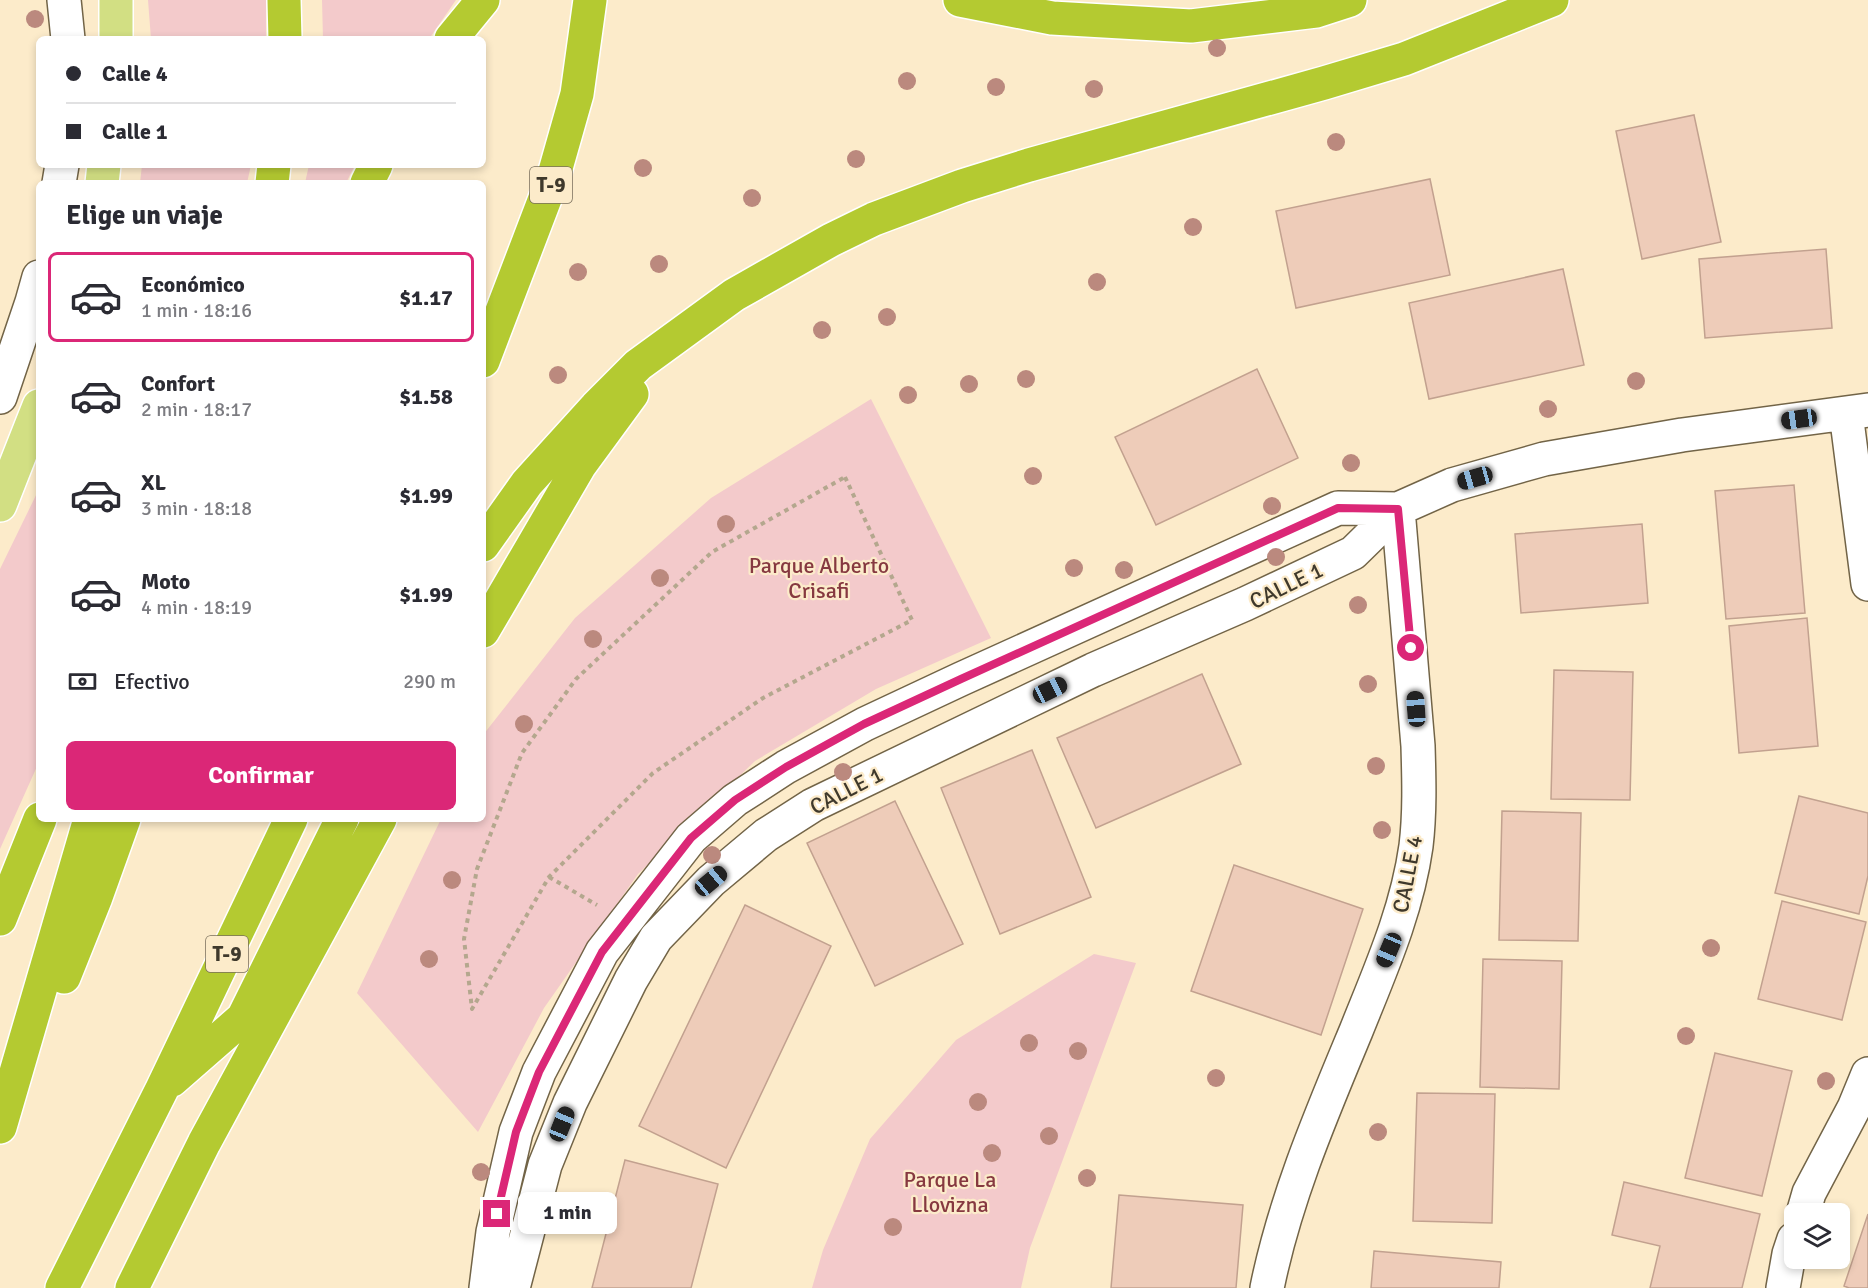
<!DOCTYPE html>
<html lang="es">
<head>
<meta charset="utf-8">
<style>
  body { margin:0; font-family:Signika,sans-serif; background:#f7f7f7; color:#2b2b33; height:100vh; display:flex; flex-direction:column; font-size:22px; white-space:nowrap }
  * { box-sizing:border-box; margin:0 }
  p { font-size:20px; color:#7c7c81 }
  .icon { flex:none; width:33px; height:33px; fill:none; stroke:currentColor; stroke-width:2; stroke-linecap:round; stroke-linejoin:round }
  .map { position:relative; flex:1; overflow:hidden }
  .details { position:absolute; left:36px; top:180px; width:450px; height:642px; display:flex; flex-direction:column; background:#fff; border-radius:9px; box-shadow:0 3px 9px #0003 }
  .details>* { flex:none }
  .guide { position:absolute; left:36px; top:36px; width:450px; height:132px; border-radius:9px; box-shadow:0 3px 9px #0003; display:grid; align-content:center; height:132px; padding:0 30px; background:#fff }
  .controls { position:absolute; left:1784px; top:1203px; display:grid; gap:12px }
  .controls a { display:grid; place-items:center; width:66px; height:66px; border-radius:9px; background:#fff; box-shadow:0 3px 9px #0003; font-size:30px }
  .end { position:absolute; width:27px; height:27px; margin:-14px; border:8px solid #db2777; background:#fff; box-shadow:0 0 0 3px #fff }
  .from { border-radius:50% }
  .bubble { position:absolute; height:42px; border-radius:9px; background:#fff; box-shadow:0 3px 9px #0003; font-size:20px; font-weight:800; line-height:42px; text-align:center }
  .car { position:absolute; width:18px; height:36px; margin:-18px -9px; border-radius:8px; box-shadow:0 0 4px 2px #0007; background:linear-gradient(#222 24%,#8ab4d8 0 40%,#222 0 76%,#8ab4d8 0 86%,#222 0) }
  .guide b { display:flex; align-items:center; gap:21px; height:57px; font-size:22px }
  .guide b+b { border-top:2px solid #e1e1e2 }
  .guide i { width:15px; height:15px; background:#2b2b33 }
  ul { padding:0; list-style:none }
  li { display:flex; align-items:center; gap:18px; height:90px; margin:0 12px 9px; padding:0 18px; border:3px solid transparent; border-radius:9px }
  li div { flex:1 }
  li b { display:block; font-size:22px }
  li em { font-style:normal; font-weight:800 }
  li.selected { border-color:#db2777 }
  li>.icon { width:54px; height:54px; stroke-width:1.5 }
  h2 { padding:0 30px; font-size:27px; line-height:72px }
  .pay { display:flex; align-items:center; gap:15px; height:66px; padding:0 30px; font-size:22px }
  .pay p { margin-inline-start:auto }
  .action { display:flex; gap:12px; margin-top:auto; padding:12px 30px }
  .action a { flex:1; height:69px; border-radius:9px; background:#db2777; color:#fff; font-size:24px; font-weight:800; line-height:69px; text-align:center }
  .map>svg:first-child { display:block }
  .green { fill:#f3cacb }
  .building { fill:#eeccb9; stroke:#c2a18f; stroke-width:1.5 }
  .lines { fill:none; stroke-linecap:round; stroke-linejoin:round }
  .minor-casing { stroke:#726447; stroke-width:36 }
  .primary-casing { stroke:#fff; stroke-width:36 }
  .motorway-casing { stroke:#fff; stroke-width:36 }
  .path { stroke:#b4a78e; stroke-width:4; stroke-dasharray:4.5 4.5; stroke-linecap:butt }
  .minor { stroke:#fff; stroke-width:33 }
  .primary { stroke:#d2df83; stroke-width:33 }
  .motorway { stroke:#b4ca31; stroke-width:33 }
  .tree { fill:#bb897e }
  .route { stroke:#db2777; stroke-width:8 }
  .labels { text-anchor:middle; stroke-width:4.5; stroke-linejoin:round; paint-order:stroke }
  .shield { fill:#fcebca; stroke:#786e5b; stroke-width:1.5 }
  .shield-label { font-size:21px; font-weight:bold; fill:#3f392c }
  .park-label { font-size:22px; fill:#863940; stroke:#fcebca }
  .street-label { font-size:22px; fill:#3f392c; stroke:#fcebca }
</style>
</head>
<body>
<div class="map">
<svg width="1868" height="1288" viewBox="0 0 1868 1288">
  <rect width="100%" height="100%" fill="#fcebca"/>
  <path class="green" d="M148 0H266V39H151Z
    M322 0H456L429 39H323Z
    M142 165H251L247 183H140Z
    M309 165H355L346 183H305Z
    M871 399 991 638 876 689 755 761 638 874 544 1008 478 1132 357 993 441 819H483V735L575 618 711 498Z
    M39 489V762L0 849V569Z
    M1094 954 1136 963 1030 1248 1021 1288H812L823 1250 870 1139 956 1040Z"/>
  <path class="building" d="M1694 115 1721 242 1642 259 1616 131Z
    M1430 179 1450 275 1296 308 1276 211Z
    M1826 249 1832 328 1705 338 1699 259Z
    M1563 269 1584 365 1429 399 1409 303Z
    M1257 369 1298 458 1156 525 1115 437Z
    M1794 485 1805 613 1726 619 1715 491Z
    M1642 524 1648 603 1521 613 1515 534Z
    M1807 618 1818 746 1739 753 1729 626Z
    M1554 670 1633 672 1630 800 1551 799Z
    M1202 674 1241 764 1096 828 1057 738Z
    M1032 750 1091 897 1000 934 941 788Z
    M1799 796 1868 813V876L1859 914 1775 893Z
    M895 801 963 944 875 986 807 843Z
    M1502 811 1581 813 1578 941 1499 940Z
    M1234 865 1363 909 1321 1035 1191 991Z
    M1782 901 1866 922 1842 1020 1758 999Z
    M745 905 831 946 726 1168 639 1126Z
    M1483 959 1562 961 1559 1089 1480 1087Z
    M1715 1053 1792 1071 1762 1196 1685 1178Z
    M1417 1093 1495 1094 1492 1223 1413 1221Z
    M625 1160 718 1184 691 1288H592Z
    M1624 1182 1760 1214 1742 1288H1650L1660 1246 1612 1235Z
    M1119 1195 1243 1205 1236 1288H1111Z
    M1868 1214V1288H1849L1844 1286Z
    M1374 1251 1501 1262 1499 1288H1371Z"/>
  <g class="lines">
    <g class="minor-casing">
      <path id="minor" d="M64 0 68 39
        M59 183 62 165
        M0 397 32 302 39 277
        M1846 413 1868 584
        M1803 1214 1809 1193 1854 1108 1868 1074
        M486 1288 493 1232 516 1132 539 1072 602 952 691 838 735 800 786 767 865 724 961 679 1338 508 1398 509
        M513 1288 545 1165 570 1103 631 980 656 938 711 881 766 835 813 805 1093 670 1245 604 1353 553 1398 509 1452 485 1544 459 1682 435 1868 410
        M1267 1288C1285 1199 1321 1115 1356 1031 1380 971 1407 911 1416 846 1420 813 1419 779 1418 746L1398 509
        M1783 1288 1789 1254 1794 1239"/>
    </g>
    <g class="primary-casing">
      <path id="primary" d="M116 39V0
        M102 183 104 165
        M0 505 39 406"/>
    </g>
    <g class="motorway-casing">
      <path id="motorway" d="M284 0 285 39
        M960 0 1052 18 1191 26 1316 11 1350 0
        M451 39 483 0
        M272 183 274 165
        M367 183 376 165
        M483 361 554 175 577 94 590 0
        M483 545 527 483 596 407 638 365 734 295 831 240 874 219 962 186 1029 165 1324 83 1404 59 1552 0
        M483 631 580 465 632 394
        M0 919 40 819
        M64 977 96 897 124 819
        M172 1080 243 1018 342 819
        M0 1127 90 819
        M62 1288 162 1089 291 819
        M132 1288 204 1143 380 819"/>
    </g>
    <path class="path" d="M845 477 912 620 763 698 653 773 549 877 472 1009 464 939 477 869 522 753 576 679 712 552Z
      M549 877 597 905"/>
    <use href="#minor" class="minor"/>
    <use href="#primary" class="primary"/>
    <use href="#motorway" class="motorway"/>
  </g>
  <g class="tree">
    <circle cx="35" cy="19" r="9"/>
    <circle cx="1217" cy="48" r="9"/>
    <circle cx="907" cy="81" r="9"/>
    <circle cx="996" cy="87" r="9"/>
    <circle cx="1094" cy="89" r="9"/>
    <circle cx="1336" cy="142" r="9"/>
    <circle cx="856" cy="159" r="9"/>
    <circle cx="643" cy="168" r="9"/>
    <circle cx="752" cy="198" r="9"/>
    <circle cx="1193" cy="227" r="9"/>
    <circle cx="659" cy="264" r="9"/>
    <circle cx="578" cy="272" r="9"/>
    <circle cx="1097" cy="282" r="9"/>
    <circle cx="887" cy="317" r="9"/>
    <circle cx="822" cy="330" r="9"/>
    <circle cx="558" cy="375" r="9"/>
    <circle cx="1026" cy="379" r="9"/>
    <circle cx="1636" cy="381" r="9"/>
    <circle cx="969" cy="384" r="9"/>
    <circle cx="908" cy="395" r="9"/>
    <circle cx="1548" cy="409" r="9"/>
    <circle cx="1351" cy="463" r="9"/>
    <circle cx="1033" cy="476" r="9"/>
    <circle cx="1272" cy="506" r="9"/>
    <circle cx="726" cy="524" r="9"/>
    <circle cx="1276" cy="557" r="9"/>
    <circle cx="1074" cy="568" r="9"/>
    <circle cx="1124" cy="570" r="9"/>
    <circle cx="660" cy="578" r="9"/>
    <circle cx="1358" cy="605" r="9"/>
    <circle cx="593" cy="639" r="9"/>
    <circle cx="1368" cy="684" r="9"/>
    <circle cx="524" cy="724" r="9"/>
    <circle cx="1376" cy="766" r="9"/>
    <circle cx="843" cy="772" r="9"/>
    <circle cx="1382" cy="830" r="9"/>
    <circle cx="712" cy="855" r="9"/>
    <circle cx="452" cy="880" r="9"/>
    <circle cx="1711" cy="948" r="9"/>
    <circle cx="429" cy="959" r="9"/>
    <circle cx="1686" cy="1036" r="9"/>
    <circle cx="1029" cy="1043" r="9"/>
    <circle cx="1078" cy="1051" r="9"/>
    <circle cx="1216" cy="1078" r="9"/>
    <circle cx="1826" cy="1081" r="9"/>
    <circle cx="978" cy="1102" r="9"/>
    <circle cx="1378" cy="1132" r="9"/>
    <circle cx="1049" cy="1136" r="9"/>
    <circle cx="992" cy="1153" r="9"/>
    <circle cx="481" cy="1172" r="9"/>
    <circle cx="1087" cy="1178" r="9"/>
    <circle cx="893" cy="1227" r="9"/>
  </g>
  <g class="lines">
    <path class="route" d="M497 1214 516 1132 539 1072 602 952 691 838 735 800 786 767 864 724 961 679 1338 508 1398 509 1411 648"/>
  </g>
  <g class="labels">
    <g class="shield">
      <rect x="530" y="167" width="42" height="36" rx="4.5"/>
      <rect x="206" y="936" width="42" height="36" rx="4.5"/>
    </g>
    <g class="shield-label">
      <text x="551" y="192">T-9</text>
      <text x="227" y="961">T-9</text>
    </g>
    <g class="park-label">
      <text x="819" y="573">Parque Alberto<tspan x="819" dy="25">Crisafi</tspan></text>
      <text x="950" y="1187">Parque La<tspan x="950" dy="25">Llovizna</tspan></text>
    </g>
    <g class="street-label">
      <text transform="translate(1286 585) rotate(-26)" y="8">CALLE 1</text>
      <text transform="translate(846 790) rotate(-27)" y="8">CALLE 1</text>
      <text transform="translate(1407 874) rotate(-79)" y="8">CALLE 4</text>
    </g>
  </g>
</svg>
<div class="controls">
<a><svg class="icon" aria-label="layers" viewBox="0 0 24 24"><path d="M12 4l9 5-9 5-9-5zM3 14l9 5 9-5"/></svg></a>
</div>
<i class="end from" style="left:1411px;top:648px"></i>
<i class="end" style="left:497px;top:1214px"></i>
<div class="bubble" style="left:518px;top:1192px;width:99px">1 min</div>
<i class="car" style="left:1799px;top:419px;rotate:262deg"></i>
<i class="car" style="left:1475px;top:478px;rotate:254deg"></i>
<i class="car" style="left:1050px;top:690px;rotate:64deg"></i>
<i class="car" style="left:1416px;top:709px;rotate:356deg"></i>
<i class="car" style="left:711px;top:881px;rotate:50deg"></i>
<i class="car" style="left:1389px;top:950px;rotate:203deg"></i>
<i class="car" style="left:562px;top:1124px;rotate:22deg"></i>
<div class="guide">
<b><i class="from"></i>Calle 4</b>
<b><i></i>Calle 1</b>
</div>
<section class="details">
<h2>Elige un viaje</h2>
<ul>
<li class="selected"><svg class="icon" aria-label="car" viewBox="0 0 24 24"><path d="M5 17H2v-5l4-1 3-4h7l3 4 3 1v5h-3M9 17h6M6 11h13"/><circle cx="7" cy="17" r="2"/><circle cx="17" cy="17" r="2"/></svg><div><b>Económico</b><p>1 min · 18:16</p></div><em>$1.17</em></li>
<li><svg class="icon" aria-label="car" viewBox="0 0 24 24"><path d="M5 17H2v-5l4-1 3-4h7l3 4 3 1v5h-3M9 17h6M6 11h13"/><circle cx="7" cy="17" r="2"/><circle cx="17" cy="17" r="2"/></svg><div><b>Confort</b><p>2 min · 18:17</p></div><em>$1.58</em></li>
<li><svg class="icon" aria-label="car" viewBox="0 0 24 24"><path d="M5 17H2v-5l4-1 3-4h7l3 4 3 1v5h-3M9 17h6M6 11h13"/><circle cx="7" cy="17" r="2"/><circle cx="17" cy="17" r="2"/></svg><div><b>XL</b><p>3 min · 18:18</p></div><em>$1.99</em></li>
<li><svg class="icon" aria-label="car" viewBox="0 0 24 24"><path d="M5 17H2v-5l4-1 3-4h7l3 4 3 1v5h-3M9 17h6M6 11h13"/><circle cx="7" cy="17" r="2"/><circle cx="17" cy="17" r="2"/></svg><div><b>Moto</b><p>4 min · 18:19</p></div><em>$1.99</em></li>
</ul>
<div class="pay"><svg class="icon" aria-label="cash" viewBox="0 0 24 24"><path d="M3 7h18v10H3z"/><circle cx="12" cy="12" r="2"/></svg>Efectivo<p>290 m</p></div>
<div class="action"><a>Confirmar</a></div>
</section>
</div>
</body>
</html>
